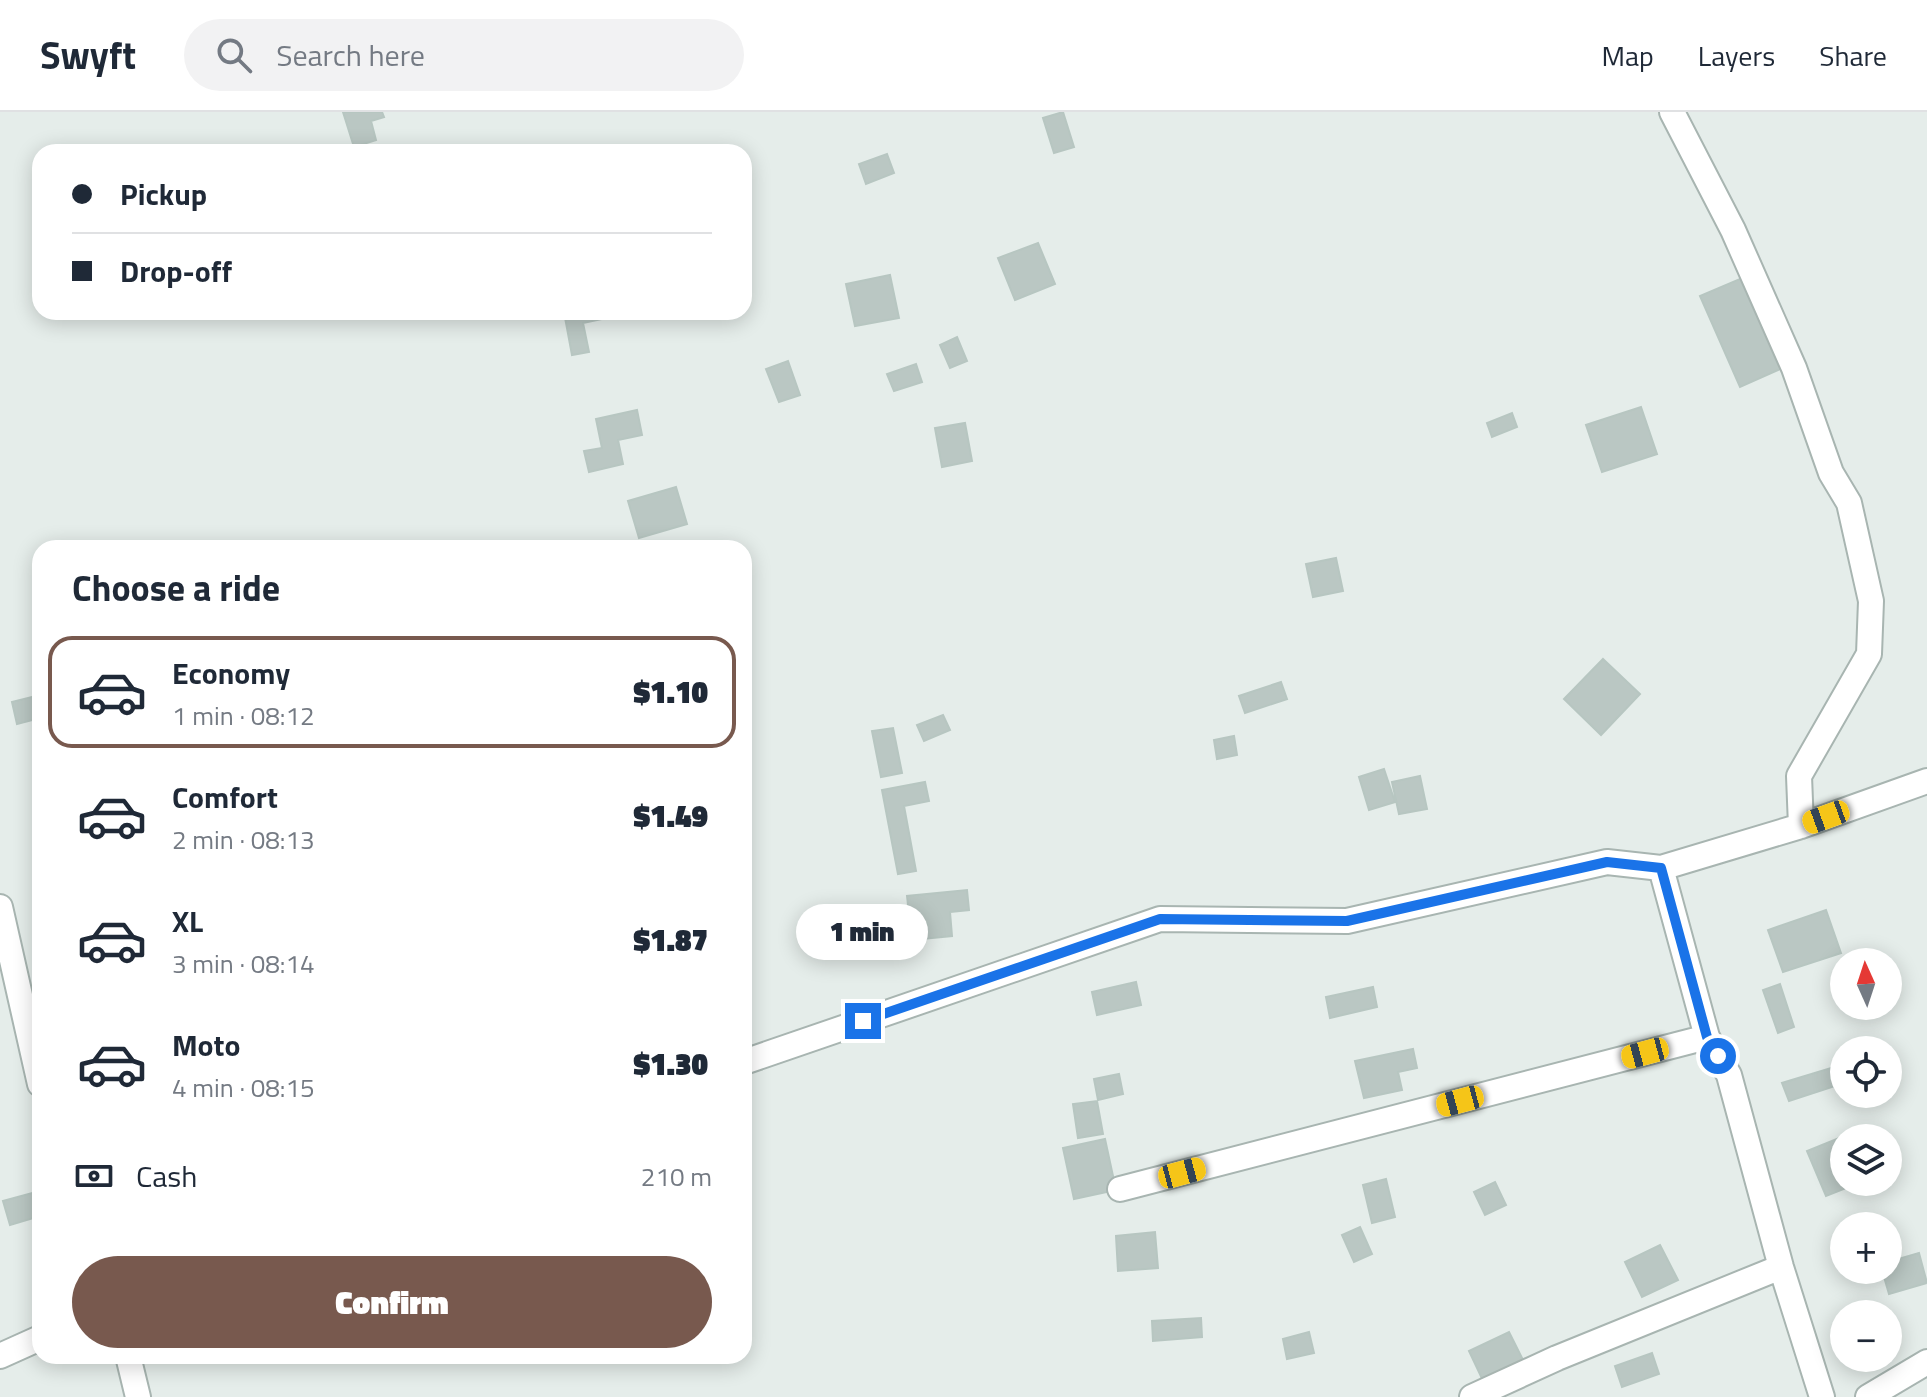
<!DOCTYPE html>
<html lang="en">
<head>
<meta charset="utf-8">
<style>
  body { margin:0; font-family:"Titillium Web",sans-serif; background:#f2f2f3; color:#1f2937; height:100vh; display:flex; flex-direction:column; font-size:30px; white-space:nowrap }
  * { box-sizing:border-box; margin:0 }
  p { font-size:26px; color:#747a83 }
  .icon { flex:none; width:44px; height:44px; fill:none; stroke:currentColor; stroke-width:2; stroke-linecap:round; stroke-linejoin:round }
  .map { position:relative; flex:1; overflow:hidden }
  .drawer { position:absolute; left:32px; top:428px; width:720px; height:824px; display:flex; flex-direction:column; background:#fff; border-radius:24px; box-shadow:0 4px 20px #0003 }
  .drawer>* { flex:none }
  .hud { position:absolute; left:32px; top:32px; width:720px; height:176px; border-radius:24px; box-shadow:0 4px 20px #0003; display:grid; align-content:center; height:176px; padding:0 40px; background:#fff }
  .needle { width:52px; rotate:357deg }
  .tools { position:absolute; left:1830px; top:836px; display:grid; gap:16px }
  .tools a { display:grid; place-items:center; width:72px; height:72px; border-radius:50%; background:#fff; box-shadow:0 4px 20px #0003; font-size:40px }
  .end { position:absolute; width:36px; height:36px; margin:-18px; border:10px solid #1a73e8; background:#fff; box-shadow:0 0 0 4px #fff }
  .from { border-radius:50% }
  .bubble { position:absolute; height:56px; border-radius:28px; background:#fff; box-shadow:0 4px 20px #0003; font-size:26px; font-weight:800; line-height:56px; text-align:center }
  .car { position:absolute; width:24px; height:48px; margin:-24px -12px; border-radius:10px; box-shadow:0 0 6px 2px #0007; background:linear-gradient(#f5c518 24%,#345 0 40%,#f5c518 0 76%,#345 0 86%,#f5c518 0) }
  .hud b { display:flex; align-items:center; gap:28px; height:76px; font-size:30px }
  .hud b+b { border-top:2px solid #e0e1e3 }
  .hud i { width:20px; height:20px; background:#1f2937 }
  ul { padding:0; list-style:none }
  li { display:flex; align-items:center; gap:24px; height:112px; margin:0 16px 12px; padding:0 24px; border:4px solid transparent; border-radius:24px }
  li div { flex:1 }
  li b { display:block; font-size:30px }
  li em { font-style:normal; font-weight:800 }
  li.on { border-color:#78594e }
  li>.icon { width:72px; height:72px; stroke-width:1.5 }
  h2 { padding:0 40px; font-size:36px; line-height:96px }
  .pay { display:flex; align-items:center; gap:20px; height:88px; padding:0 40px; font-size:30px }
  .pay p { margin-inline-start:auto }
  .cta { display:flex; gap:16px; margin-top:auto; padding:16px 40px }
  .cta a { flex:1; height:92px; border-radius:48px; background:#78594e; color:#fff; font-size:32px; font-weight:800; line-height:92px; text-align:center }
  header { display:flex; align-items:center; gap:48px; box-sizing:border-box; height:112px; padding:0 40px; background:#fff; border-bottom:2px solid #e0e1e3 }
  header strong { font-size:38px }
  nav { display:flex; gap:44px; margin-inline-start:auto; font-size:28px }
  .search { width:560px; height:72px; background:#f2f2f3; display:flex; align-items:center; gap:20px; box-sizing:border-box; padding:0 28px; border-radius:44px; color:#747a83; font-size:30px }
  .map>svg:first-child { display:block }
  .building { fill:#bac7c3; stroke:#b7c6c1; stroke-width:2 }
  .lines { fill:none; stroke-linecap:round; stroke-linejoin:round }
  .minor-casing { stroke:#a8b5b1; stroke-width:28 }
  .minor { stroke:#fff; stroke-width:24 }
  .route { stroke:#1a73e8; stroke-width:10 }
</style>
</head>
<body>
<header>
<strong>Swyft</strong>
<div class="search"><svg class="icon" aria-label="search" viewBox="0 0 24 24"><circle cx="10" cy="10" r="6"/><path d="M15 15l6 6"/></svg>Search here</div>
<nav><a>Map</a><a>Layers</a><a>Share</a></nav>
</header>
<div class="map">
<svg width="1927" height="1285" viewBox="0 0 1927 1285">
  <rect width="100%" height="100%" fill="#e5edea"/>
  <path class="building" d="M343 0H382L384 5 371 9 376 28 354 35Z
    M1063 0 1074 35 1054 41 1043 6Z
    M887 42 894 61 866 72 859 52Z
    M1038 131 1055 172 1015 188 998 146Z
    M890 163 899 206 855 214 846 172Z
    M1747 164 1787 254 1740 275 1700 184Z
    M564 200H601L602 207 583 211 589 240 572 243Z
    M957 225 967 249 950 256 940 233Z
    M788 249 800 283 779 290 766 257Z
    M916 252 922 270 894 279 887 262Z
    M1641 295 1657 342 1602 360 1586 313Z
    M637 298 642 323 618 328 623 352 589 360 584 339 602 336 596 307Z
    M1512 301 1517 315 1492 325 1487 311Z
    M965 311 972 349 942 355 935 316Z
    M676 375 687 412 639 426 628 389Z
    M1336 446 1343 479 1313 485 1306 452Z
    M1603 547 1640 582 1601 623 1564 587Z
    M1281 570 1287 587 1245 601 1239 584Z
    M40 583V606L17 612 12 590Z
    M943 603 950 618 924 629 917 613Z
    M893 616 902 661 881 665 872 619Z
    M1234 624 1237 643 1217 647 1214 628Z
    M1384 657 1395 690 1369 698 1359 665Z
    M1420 664 1427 697 1399 702 1392 670Z
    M925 670 929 689 904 694 916 759 898 762 882 678Z
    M967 778 969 798 950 800 952 824 912 828 907 784Z
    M1826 798 1841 841 1783 860 1768 818Z
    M1136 870 1141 893 1097 903 1092 880Z
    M1780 872 1794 915 1778 921 1763 878Z
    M1373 875 1377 895 1330 906 1326 885Z
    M1413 937 1417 956 1398 960 1402 978 1364 986 1355 949Z
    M1844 952V971L1789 989 1782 971Z
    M1119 962 1123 982 1098 988 1094 967Z
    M1097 989 1103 1022 1078 1026 1073 992Z
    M1849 1022 1851 1026H1844V1070H1861L1826 1084 1807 1039Z
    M1105 1027 1116 1078 1074 1087 1063 1036Z
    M1386 1067 1395 1105 1372 1111 1363 1073Z
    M1495 1070 1506 1093 1485 1103 1474 1080Z
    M36 1080 40 1104 10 1113 3 1089Z
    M1360 1115 1372 1142 1354 1150 1342 1123Z
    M1155 1120 1158 1156 1118 1159 1116 1124Z
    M1660 1133 1678 1168 1642 1185 1625 1150Z
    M1919 1141 1927 1171 1889 1182 1882 1158H1888V1150Z
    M1201 1206 1202 1225 1153 1229 1152 1209Z
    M1309 1220 1314 1241 1287 1247 1283 1227Z
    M1509 1220 1526 1254 1485 1273 1469 1239Z
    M1652 1241 1659 1262 1622 1275 1615 1254Z
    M442 1244H485V1247L443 1250Z"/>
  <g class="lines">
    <g class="minor-casing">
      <path id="minor" d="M1672 0 1733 118 1794 256 1831 361 1849 391 1871 489 1869 542 1799 664 1801 714
        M1661 756 1707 925 1729 963 1781 1155 1822 1285
        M0 795 40 972
        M744 950 1160 807 1347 809 1607 750 1661 756 1801 714 1927 669
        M1120 1077 1707 925
        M0 1244 40 1226
        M128 1244 138 1285
        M1472 1285 1557 1246 1781 1155
        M1868 1285 1927 1250"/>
    </g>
    <use href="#minor" class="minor"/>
  </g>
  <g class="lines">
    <path class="route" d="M863 909 1160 807 1347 809 1607 750 1661 756 1707 925 1718 944"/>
  </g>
</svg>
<div class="tools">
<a><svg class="needle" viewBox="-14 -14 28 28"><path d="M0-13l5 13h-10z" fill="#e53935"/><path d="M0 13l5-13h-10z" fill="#747a83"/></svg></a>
<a><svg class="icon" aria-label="locate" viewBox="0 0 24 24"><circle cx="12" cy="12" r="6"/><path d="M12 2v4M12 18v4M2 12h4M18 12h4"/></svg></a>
<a><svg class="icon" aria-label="layers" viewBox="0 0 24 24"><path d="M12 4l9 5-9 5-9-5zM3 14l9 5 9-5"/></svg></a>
<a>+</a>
<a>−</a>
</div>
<i class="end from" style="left:1718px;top:944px"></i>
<i class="end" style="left:863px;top:909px"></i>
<div class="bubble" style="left:796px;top:792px;width:132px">1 min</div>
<i class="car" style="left:1826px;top:705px;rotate:250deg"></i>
<i class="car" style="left:1645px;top:941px;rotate:255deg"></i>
<i class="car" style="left:1460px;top:989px;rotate:255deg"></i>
<i class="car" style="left:1182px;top:1061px;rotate:75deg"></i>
<div class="hud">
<b><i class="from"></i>Pickup</b>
<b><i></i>Drop-off</b>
</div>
<section class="drawer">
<h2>Choose a ride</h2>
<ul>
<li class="on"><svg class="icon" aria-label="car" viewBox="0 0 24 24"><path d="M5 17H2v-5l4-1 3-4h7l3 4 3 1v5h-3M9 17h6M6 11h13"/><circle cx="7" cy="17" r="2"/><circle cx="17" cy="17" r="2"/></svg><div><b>Economy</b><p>1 min · 08:12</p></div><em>$1.10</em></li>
<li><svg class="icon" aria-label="car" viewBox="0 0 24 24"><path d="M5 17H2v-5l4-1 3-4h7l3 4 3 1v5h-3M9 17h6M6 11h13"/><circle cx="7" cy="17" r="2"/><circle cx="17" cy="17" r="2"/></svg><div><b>Comfort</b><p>2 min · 08:13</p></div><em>$1.49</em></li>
<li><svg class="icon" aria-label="car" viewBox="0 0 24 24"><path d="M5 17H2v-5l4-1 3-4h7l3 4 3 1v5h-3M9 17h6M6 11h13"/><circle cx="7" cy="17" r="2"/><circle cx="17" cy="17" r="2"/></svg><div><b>XL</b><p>3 min · 08:14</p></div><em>$1.87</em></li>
<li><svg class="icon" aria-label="car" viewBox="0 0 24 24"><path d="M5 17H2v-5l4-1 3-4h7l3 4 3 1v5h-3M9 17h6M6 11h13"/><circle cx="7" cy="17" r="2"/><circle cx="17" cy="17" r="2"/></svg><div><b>Moto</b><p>4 min · 08:15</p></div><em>$1.30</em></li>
</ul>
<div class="pay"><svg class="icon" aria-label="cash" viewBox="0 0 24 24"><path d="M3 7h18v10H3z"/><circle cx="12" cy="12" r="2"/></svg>Cash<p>210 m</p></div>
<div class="cta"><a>Confirm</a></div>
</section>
</div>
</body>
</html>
